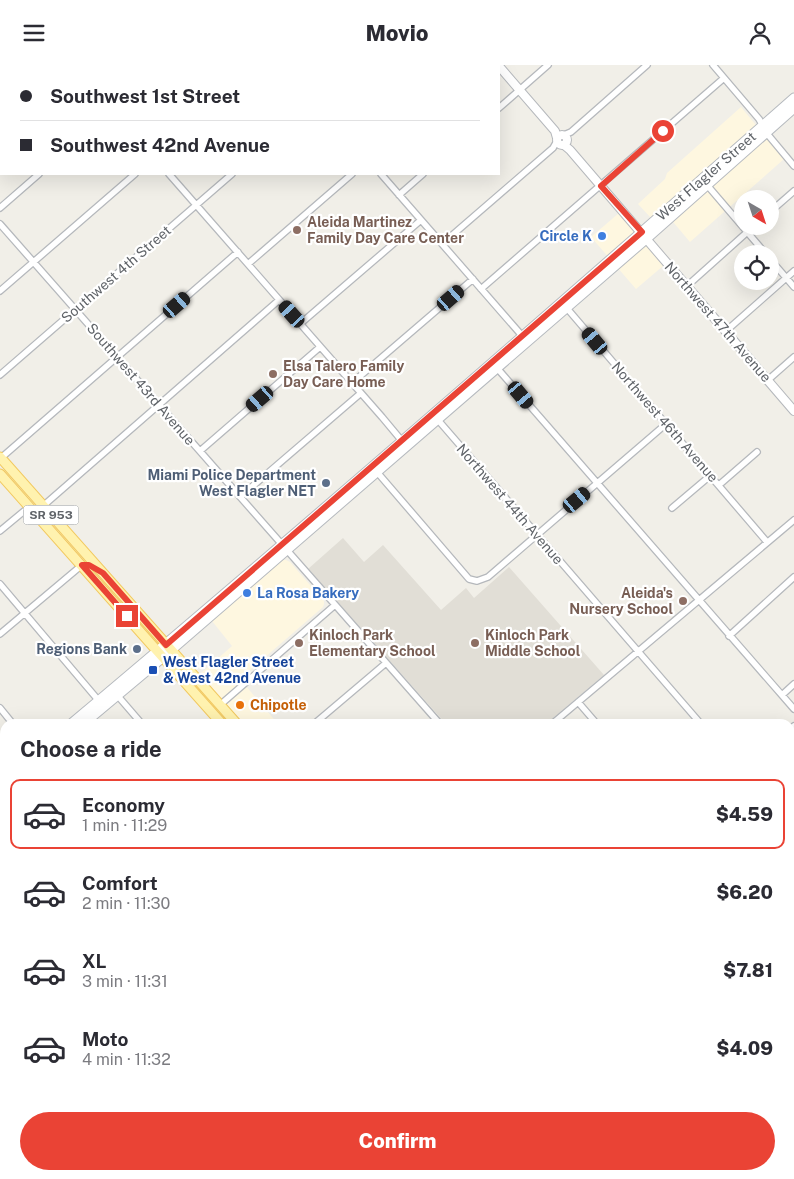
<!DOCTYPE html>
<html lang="en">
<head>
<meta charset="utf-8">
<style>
  body { margin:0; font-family:"Public Sans",sans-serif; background:#f7f7f7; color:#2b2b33; height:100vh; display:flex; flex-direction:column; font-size:19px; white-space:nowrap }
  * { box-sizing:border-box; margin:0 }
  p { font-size:16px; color:#7c7c81 }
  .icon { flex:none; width:28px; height:28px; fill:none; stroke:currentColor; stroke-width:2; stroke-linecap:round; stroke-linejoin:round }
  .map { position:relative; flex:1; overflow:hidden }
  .sheet { position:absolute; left:0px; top:654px; width:795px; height:461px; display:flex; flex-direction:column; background:#fff; border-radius:15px 15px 0 0; box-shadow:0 5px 20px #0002 }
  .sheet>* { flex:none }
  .top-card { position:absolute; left:0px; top:0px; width:500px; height:110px; box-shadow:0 5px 20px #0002; display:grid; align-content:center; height:110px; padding:0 20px; background:#fff }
  .needle { width:32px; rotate:141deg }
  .controls { position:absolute; left:734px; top:125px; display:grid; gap:10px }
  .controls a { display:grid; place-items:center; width:45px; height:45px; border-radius:50%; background:#fff; box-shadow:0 5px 20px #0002; font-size:25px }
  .end { position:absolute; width:22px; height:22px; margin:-11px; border:6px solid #ea4335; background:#fff; box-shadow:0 0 0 2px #fff }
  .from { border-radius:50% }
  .car { position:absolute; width:15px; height:30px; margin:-15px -8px; border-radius:6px; box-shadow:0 0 4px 1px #0007; background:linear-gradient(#222 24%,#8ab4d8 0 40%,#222 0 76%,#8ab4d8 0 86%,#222 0) }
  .top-card b { display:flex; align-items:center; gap:18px; height:48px; font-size:19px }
  .top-card b+b { border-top:1px solid #e1e1e2 }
  .top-card i { width:12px; height:12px; background:#2b2b33 }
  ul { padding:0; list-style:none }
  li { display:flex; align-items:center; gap:15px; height:70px; margin:0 10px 8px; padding:0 10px; border:2px solid transparent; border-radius:10px }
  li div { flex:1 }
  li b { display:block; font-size:19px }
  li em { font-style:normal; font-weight:800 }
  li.active { border-color:#ea4335 }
  li>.icon { width:45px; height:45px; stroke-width:1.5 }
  h2 { padding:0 20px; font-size:22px; line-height:60px }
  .primary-button { display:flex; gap:10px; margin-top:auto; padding:10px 20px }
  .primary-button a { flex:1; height:58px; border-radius:30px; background:#ea4335; color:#fff; font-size:20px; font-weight:800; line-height:58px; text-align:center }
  header { display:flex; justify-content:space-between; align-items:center; height:65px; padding:0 20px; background:#fff; font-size:22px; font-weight:800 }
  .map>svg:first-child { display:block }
  .commercial { fill:#fef7e0 }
  .education { fill:#e1ded6 }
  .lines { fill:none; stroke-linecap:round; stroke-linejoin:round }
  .minor-casing { stroke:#b5b8bc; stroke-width:8 }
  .tertiary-casing { stroke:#b5b8bc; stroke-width:10 }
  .secondary-casing { stroke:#b6babf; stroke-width:11 }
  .primary-casing { stroke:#f2c960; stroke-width:11 }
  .minor { stroke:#fff; stroke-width:5.5 }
  .tertiary { stroke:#fff; stroke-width:8 }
  .secondary { stroke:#fff; stroke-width:9 }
  .primary { stroke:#fff2af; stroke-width:9 }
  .route { stroke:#ea4335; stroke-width:6 }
  .education-dot { fill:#8d6e63; stroke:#fff; stroke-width:2 }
  .shop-dot { fill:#3f7fe0; stroke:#fff; stroke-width:2 }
  .service-dot { fill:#5c6f8a; stroke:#fff; stroke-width:2 }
  .transit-dot { fill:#1a4fb4; stroke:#fff; stroke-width:2 }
  .food-dot { fill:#e8710a; stroke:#fff; stroke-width:2 }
  .labels { text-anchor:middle; stroke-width:4.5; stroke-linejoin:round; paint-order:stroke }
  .shield { fill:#fff; stroke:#8f9295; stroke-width:1 }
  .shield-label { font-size:12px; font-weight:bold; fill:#5f6368 }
  .street-label { font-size:14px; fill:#5f6368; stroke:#fff }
  .education-label { font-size:14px; font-weight:bold; fill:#785e54; stroke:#fff; text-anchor:start }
  .shop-label { font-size:14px; font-weight:bold; fill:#366cbe; stroke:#fff; text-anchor:end }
  .service-label { font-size:14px; font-weight:bold; fill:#4e5e75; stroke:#fff; text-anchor:end }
  .transit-label { font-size:14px; font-weight:bold; fill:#164399; stroke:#fff; text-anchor:start }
  .food-label { font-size:14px; font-weight:bold; fill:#c56008; stroke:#fff; text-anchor:start }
</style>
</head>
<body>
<header><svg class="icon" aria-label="menu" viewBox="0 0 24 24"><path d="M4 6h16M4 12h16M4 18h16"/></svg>Movio<svg class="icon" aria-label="person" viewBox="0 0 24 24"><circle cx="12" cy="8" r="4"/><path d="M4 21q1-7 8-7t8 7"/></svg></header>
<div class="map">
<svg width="794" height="1114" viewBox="0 0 794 1114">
  <rect width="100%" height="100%" fill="#f1efe8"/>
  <path class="commercial" d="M741 42 784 94 690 177 663 145 652 154 638 139 665 114 667 108Z
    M619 148 663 201 636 224 591 172Z
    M281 495H286L290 497 324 536V539L323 542 240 614 278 659H244L200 609 232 581 212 556Z
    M0 1065 5 1071V1110H39L43 1114H0Z
    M643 1110H740L735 1114H646Z"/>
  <path class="education" d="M343 473 364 497 383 480 441 545 466 523 474 533 509 502 604 610 546 659H446L308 504Z"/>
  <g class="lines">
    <g class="minor-casing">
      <path id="minor" d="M35 0 36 1
        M128 0 129 1
        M287 0 288 1
        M713 0 759 54 769 71 794 101
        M163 1 165 0
        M259 1 261 0
        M356 1 357 0
        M456 1 457 0
        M499 43 548 0
        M0 60 1 59
        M564 70 571 67 647 0
        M169 109 382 352 402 376 403 380
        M381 109 524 273
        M707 120 766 189
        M399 130 423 109
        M0 143 39 109
        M770 147 794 126
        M0 159 440 659
        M442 179 553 83 557 76
        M770 194 794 222
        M248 199 352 109
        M687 221 754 161
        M481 224 724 13
        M0 226 135 109
        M565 241 767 477
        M300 259 421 155
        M726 266 794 206
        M497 303 794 644
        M0 310 232 109
        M768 315 794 292
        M352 318 473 214
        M438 355 701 659
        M200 386 320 282
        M1 393 238 187
        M377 407 469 514 477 516 488 512 666 359
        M719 420 757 387
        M240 432 361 328
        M43 441 279 235
        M672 443 711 410
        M0 466 29 442
        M0 519 99 636
        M0 569 82 500
        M729 571 794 512
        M117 630 142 659
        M782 630 794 619
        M578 637 597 659
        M220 640 335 540
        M0 643 13 659
        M314 659 386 598
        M552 659 794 455
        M790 664 794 661
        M790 760 794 764
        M0 810 5 806
        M0 888 5 894
        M0 966 5 962
        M790 1030 794 1027
        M0 1044 5 1039
        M0 1054 5 1060
        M790 1062 794 1067
        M49 1110 52 1114
        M193 1110 197 1114
        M459 1110 462 1114
        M520 1110 523 1114
        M113 1114 118 1110
        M205 1114 210 1110
        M298 1114 302 1110
        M390 1114 395 1110"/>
    </g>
    <g class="tertiary-casing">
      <path id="tertiary" d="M498 0 555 66 557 73
        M557 75a5 5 0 1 1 10 0a5 5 0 1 1-10 0Z
        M564 80 570 85 794 346"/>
    </g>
    <g class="secondary-casing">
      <path id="secondary" d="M71 659C315 454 555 244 794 33
        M83 659 163 592 647 173 794 43
        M0 721 5 716
        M0 731 5 727
        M790 865 794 862
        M487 1114 492 1110"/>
    </g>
    <g class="primary-casing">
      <path id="primary" d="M0 392 237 659
        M0 409 222 659
        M620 1110 623 1114
        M636 1110 639 1114"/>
    </g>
    <use href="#minor" class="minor"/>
    <use href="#tertiary" class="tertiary"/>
    <use href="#secondary" class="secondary"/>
    <use href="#primary" class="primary"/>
  </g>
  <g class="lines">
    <path class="route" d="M127 551 82 500H89L103 508 166 580 642 167 601 121 663 66"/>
  </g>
  <g class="education-dot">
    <circle cx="297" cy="165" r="5"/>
    <circle cx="273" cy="309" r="5"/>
    <circle cx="683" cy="536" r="5"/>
    <circle cx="299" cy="578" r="5"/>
    <circle cx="475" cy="578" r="5"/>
  </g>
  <g class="shop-dot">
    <circle cx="602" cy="171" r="5"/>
    <circle cx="247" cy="528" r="5"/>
  </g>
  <g class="service-dot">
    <circle cx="326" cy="418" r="5"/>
    <circle cx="137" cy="584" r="5"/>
  </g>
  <rect class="transit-dot" x="148" y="600" width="10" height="10" rx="2.5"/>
  <circle class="food-dot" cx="240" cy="640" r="5"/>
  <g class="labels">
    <rect class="shield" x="23.5" y="440.5" width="55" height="19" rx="4"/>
    <g class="shield-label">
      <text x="51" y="454">SR 953</text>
    </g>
    <g class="street-label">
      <text transform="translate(706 111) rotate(-41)" y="5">West Flagler Street</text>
      <text transform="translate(116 209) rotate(-41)" y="5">Southwest 4th Street</text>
      <text transform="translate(718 257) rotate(49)" y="5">Northwest 47th Avenue</text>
      <text transform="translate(141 319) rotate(49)" y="5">Southwest 43rd Avenue</text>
      <text transform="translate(665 357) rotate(49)" y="5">Northwest 46th Avenue</text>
      <text transform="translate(510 439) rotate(49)" y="5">Northwest 44th Avenue</text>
    </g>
    <g class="education-label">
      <text x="307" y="162">Aleida Martinez<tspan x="307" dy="16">Family Day Care Center</tspan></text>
      <text x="283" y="306">Elsa Talero Family<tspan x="283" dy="16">Day Care Home</tspan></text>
      <text x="673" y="533" text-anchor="end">Aleida's<tspan x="673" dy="16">Nursery School</tspan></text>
      <text x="309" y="575">Kinloch Park<tspan x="309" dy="16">Elementary School</tspan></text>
      <text x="485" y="575">Kinloch Park<tspan x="485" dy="16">Middle School</tspan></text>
    </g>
    <g class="shop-label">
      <text x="592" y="176">Circle K</text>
      <text x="257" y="533" text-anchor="start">La Rosa Bakery</text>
    </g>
    <g class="service-label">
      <text x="316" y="415">Miami Police Department<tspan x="316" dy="16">West Flagler NET</tspan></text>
      <text x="127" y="589">Regions Bank</text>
    </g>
    <g class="transit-label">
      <text x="163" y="602">West Flagler Street<tspan x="163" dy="16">&amp; West 42nd Avenue</tspan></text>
    </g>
    <g class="food-label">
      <text x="250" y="645">Chipotle</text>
    </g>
  </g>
</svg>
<div class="controls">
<a><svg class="needle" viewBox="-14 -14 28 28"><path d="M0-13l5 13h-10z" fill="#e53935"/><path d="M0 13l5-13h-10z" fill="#7c7c81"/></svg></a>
<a><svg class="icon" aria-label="locate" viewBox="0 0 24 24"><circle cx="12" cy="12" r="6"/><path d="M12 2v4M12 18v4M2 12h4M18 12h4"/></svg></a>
</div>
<i class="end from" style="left:663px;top:66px"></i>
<i class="end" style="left:127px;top:551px"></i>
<i class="car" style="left:451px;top:233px;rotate:49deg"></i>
<i class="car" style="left:177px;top:240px;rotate:49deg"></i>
<i class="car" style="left:292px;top:249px;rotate:318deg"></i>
<i class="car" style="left:595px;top:276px;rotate:320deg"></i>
<i class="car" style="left:521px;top:330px;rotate:140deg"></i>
<i class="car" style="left:260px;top:334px;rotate:229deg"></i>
<i class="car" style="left:577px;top:435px;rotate:50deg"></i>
<div class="top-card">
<b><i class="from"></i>Southwest 1st Street</b>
<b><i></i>Southwest 42nd Avenue</b>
</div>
<section class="sheet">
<h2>Choose a ride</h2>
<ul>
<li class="active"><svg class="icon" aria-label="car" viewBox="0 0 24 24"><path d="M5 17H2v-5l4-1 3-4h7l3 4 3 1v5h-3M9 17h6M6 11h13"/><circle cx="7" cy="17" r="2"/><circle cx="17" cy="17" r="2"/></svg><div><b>Economy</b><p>1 min · 11:29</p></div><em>$4.59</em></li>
<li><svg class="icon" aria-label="car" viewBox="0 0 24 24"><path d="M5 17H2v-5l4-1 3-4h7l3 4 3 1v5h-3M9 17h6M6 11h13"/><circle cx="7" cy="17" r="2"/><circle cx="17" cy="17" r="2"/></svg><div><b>Comfort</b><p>2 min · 11:30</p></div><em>$6.20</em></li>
<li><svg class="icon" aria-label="car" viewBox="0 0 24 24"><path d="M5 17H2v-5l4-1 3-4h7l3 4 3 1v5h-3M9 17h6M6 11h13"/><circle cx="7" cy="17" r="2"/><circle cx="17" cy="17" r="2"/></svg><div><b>XL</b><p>3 min · 11:31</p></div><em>$7.81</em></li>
<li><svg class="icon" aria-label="car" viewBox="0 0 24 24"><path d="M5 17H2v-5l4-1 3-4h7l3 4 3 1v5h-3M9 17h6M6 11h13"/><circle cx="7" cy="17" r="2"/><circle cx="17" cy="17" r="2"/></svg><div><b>Moto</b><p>4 min · 11:32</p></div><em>$4.09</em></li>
</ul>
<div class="primary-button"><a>Confirm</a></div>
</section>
</div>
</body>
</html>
